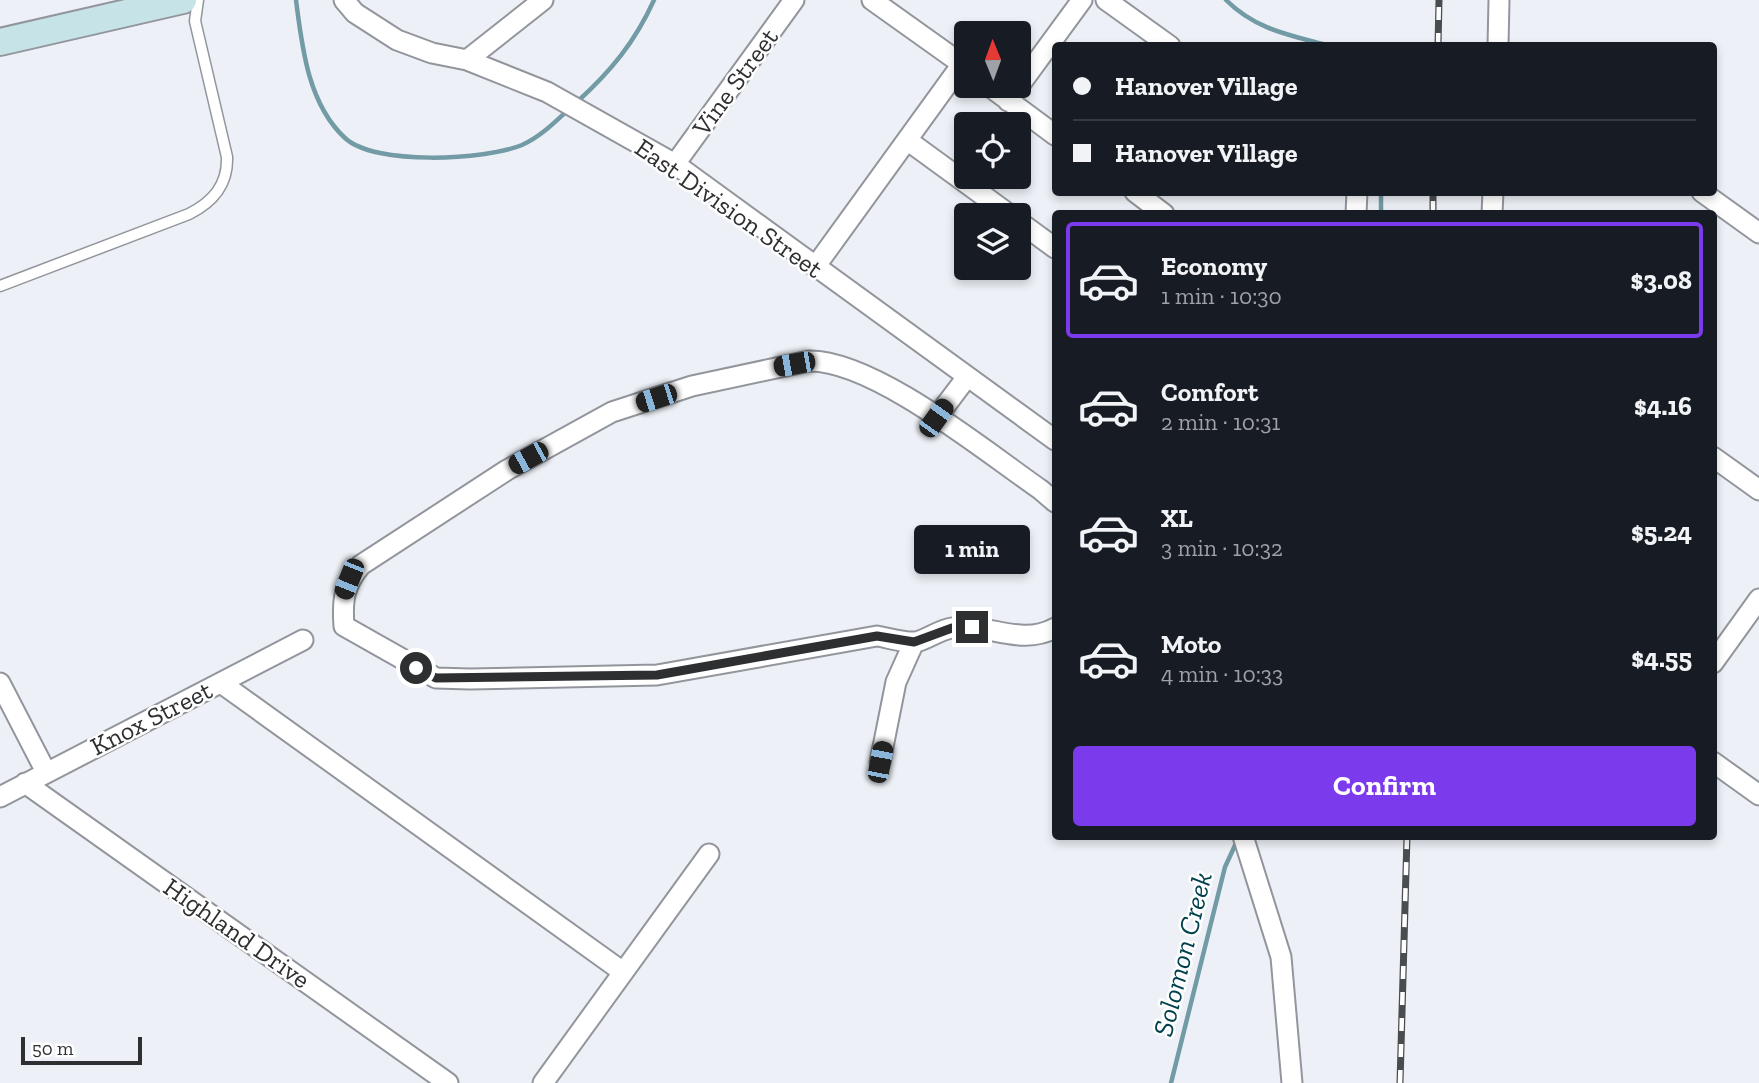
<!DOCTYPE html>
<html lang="en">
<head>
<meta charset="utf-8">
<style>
  body { margin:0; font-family:"Zilla Slab",serif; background:#242831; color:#f1f3f6; height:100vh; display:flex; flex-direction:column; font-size:26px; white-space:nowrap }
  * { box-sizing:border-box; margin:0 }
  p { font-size:23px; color:#9ea1a6 }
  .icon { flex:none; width:38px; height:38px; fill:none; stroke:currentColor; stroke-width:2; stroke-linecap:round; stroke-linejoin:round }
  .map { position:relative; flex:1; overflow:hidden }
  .panel { position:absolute; left:1052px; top:210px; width:665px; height:630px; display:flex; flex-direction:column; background:#171b24; border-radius:7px; box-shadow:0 4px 10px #0003 }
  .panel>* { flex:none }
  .guide { position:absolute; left:1052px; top:42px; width:665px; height:154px; border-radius:7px; box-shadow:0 4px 10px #0003; display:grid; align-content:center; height:154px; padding:0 21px; background:#171b24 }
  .needle { width:46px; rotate:359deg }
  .tools { position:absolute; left:954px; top:21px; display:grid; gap:14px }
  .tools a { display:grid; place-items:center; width:77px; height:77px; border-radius:7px; background:#171b24; box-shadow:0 4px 10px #0003; font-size:35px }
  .scale { position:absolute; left:21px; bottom:18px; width:121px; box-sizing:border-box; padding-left:7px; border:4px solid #2d2f31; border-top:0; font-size:19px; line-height:24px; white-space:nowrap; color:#2d2f31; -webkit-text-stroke:5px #fefefe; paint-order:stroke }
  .end { position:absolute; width:32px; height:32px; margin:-16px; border:9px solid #2d2f31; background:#fff; box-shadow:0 0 0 4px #fff }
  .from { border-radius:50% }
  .bubble { position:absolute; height:49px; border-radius:7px; background:#171b24; box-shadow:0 4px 10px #0003; font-size:23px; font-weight:800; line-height:49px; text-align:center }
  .car { position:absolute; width:21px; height:42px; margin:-21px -10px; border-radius:9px; box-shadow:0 0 5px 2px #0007; background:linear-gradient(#222 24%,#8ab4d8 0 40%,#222 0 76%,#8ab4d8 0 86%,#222 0) }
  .guide b { display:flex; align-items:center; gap:24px; height:66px; font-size:26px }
  .guide b+b { border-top:2px solid #363941 }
  .guide i { width:18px; height:18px; background:#f1f3f6 }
  ul { padding:12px 0 0; list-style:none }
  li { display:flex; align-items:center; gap:21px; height:116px; margin:0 14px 10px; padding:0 7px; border:4px solid transparent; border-radius:7px }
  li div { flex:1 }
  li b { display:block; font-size:26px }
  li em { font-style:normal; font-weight:800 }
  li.current { border-color:#7c3aed }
  li>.icon { width:63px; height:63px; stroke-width:1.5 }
  .button { display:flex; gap:14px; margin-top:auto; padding:14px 21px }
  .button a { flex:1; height:80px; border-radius:7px; background:#7c3aed; color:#fff; font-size:28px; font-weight:800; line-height:80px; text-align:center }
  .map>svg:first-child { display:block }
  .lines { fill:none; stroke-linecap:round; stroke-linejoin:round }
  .stream { stroke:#739ba5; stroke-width:4.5 }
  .lane-casing { stroke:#92969c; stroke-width:13 }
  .street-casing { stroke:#92969c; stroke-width:23 }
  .secondary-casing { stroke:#92969c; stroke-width:30 }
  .lane { stroke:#fff; stroke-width:10 }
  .street { stroke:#fff; stroke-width:19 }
  .secondary { stroke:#c6e3e7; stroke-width:26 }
  .rail-casing { stroke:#4a4d4f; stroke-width:7 }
  .rail { stroke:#fefefe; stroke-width:4.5; stroke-dasharray:13; stroke-linecap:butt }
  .route { stroke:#2d2f31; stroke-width:9 }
  .labels { text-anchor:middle; stroke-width:5; stroke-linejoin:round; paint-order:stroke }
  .street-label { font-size:26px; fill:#2d2f31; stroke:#fefefe }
  .water-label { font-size:28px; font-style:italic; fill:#00414d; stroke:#fefefe }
</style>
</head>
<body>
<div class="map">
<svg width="1759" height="1083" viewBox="0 0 1759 1083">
  <rect width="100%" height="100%" fill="#edf1f7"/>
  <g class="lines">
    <path class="stream" d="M296 0C302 47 308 104 345 138 375 166 485 160 522 145 540 137 554 123 568 110
      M1226 0C1256 30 1290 35 1330 46
      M577 102C611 71 635 42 654 0
      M1381 214V192
      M1171 1083 1225 867 1237 841"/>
    <g class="lane-casing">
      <path id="lane" d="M0 286 189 214C213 202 228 185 227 157L195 21 198 0"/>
    </g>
    <g class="street-casing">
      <path id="street" d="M344 0 355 13 397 40 432 53 467 60 547 92 675 164 1055 440
        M872 0 966 67
        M1106 0 1170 46
        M1498 46 1499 0
        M467 60 543 0
        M989 86 1055 135
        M1008 101 1082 0
        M907 140 1010 215
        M675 164 794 0
        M1135 192 1164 214
        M1702 192 1759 233
        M1356 214 1357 192
        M1492 214 1493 192
        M1018 221 1055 248
        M815 267 962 64
        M936 418 967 377
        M1713 457 1759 490
        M1055 502 1041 490C986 452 874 360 809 361L692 386 612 412 507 470 361 565C344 585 342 600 344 626L436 678 470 679 657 675 877 636C889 638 904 643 916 642 928 639 939 630 952 628 987 622 1020 647 1055 628
        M1713 663 1759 599
        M0 683 46 772
        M221 683 623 972
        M880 762 896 682 914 642
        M1713 762 1759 795
        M25 783 448 1083
        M0 797 303 640
        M1243 836 1281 957 1292 1083
        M543 1083 709 854"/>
    </g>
    <g class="secondary-casing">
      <path id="secondary" d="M0 42 183 0"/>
    </g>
    <use href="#lane" class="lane"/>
    <use href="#street" class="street"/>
    <use href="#secondary" class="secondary"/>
    <g class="rail-casing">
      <path id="rail" d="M1438 46 1439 0
        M1433 214V192
        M1400 1083 1407 836"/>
    </g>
    <use href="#rail" class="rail"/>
  </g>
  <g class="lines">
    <path class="route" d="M416 668 436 678 657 675 877 636 914 642 952 628 972 627"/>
  </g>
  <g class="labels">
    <g class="street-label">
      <text transform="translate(735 82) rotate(-54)" y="9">Vine Street</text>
      <text transform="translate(729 208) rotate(35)" y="9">East Division Street</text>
      <text transform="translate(151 718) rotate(-27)" y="9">Knox Street</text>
      <text transform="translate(237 933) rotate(35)" y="9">Highland Drive</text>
    </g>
    <g class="water-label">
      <text transform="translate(1182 954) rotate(-76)" y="10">Solomon Creek</text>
    </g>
  </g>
</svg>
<div class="tools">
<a><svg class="needle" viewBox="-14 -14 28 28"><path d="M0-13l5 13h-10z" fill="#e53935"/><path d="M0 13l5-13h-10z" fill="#9ea1a6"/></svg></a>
<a><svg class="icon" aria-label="locate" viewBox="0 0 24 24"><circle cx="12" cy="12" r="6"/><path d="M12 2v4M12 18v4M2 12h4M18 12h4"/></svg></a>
<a><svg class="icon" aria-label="layers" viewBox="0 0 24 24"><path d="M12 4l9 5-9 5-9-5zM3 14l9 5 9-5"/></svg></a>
</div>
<div class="scale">50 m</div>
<i class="end from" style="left:416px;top:668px"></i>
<i class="end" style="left:972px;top:627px"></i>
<div class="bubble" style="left:914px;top:525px;width:116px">1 min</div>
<i class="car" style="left:794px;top:364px;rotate:260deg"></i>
<i class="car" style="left:656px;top:398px;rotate:252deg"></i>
<i class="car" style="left:936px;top:418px;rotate:36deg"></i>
<i class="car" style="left:528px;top:458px;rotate:241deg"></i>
<i class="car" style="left:349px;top:579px;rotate:202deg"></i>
<i class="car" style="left:880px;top:762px;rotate:11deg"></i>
<div class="guide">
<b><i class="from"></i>Hanover Village</b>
<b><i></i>Hanover Village</b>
</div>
<section class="panel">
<ul>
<li class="current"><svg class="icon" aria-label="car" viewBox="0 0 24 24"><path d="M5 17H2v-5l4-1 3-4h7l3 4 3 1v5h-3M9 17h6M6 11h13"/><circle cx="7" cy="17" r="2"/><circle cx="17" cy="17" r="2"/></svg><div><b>Economy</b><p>1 min · 10:30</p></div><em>$3.08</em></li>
<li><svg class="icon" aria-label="car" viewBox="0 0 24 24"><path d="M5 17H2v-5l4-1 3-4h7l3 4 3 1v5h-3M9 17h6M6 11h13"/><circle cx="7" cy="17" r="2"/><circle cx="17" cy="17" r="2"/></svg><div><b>Comfort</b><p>2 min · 10:31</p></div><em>$4.16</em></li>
<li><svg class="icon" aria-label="car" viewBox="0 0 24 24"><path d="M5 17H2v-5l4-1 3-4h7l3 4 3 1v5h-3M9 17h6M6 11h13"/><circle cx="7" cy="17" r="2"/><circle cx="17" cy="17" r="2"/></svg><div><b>XL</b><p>3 min · 10:32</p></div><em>$5.24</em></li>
<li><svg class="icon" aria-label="car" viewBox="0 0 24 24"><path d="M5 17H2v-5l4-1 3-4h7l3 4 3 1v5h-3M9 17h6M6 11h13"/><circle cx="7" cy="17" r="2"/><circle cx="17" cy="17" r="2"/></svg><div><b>Moto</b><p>4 min · 10:33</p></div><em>$4.55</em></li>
</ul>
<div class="button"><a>Confirm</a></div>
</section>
</div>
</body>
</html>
